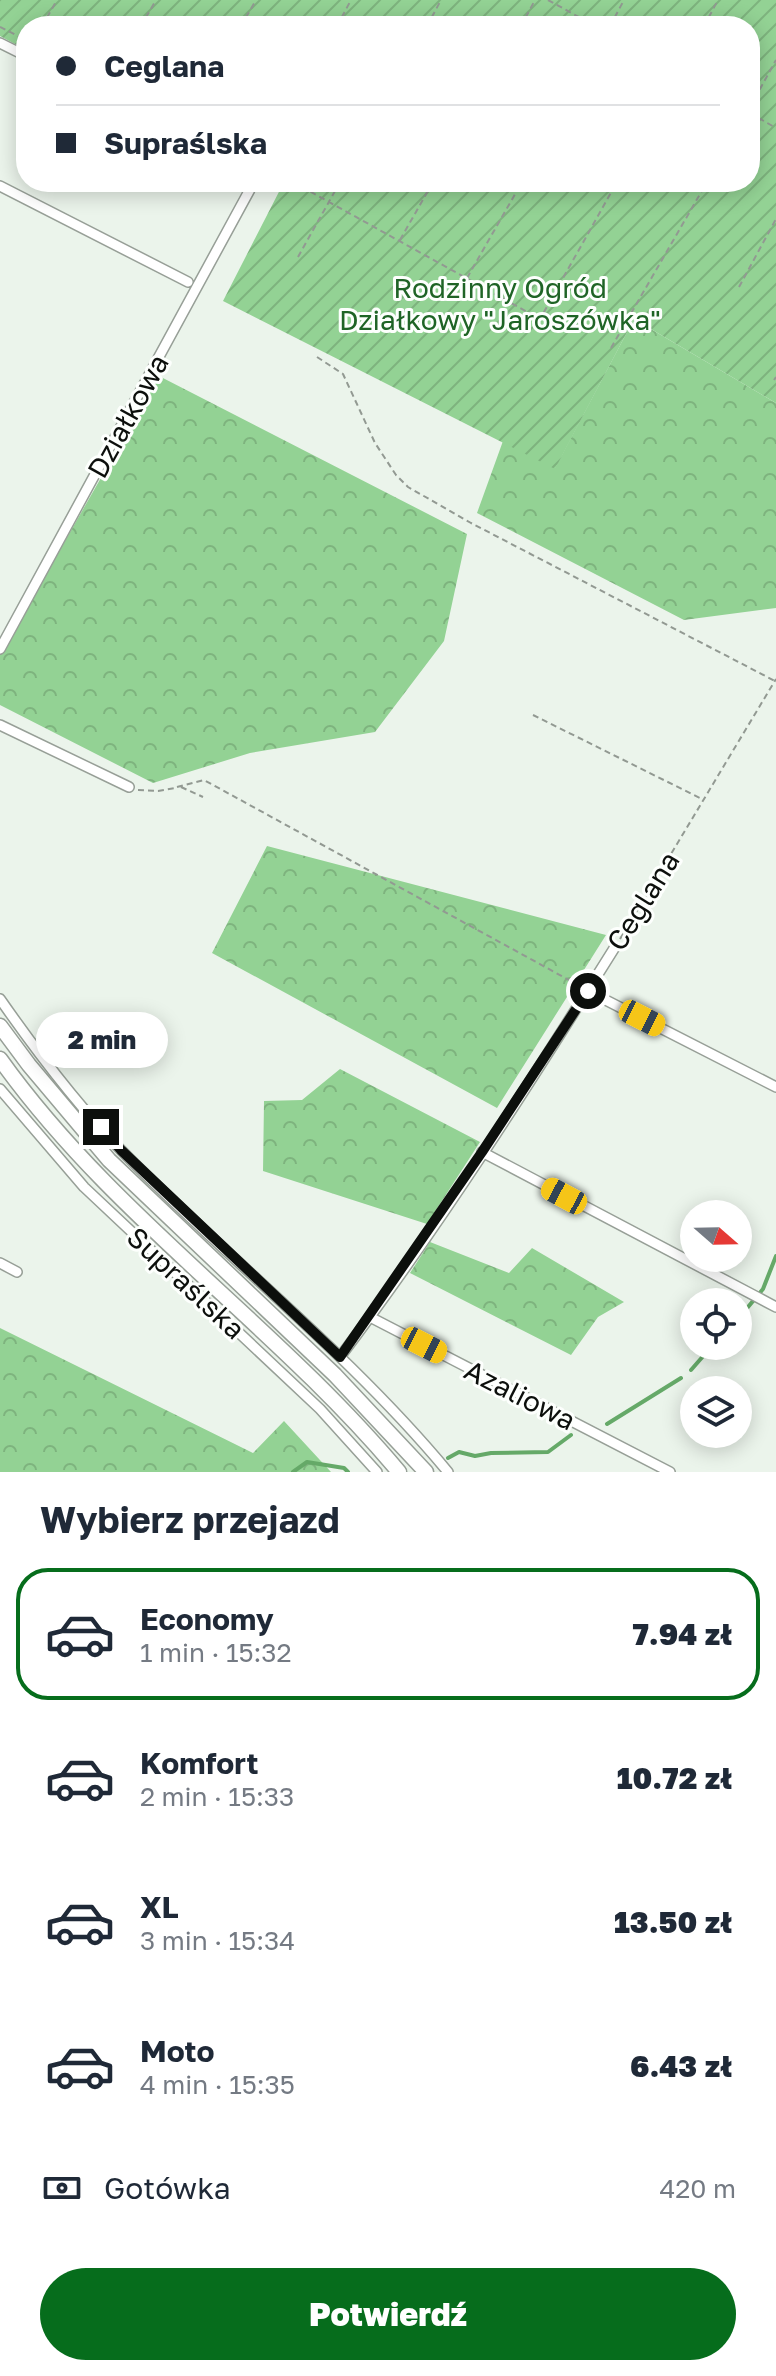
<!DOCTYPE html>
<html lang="pl">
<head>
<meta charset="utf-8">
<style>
  body { margin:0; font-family:"Golos Text",sans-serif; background:#f6f6f7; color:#1f2937; height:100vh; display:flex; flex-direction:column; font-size:30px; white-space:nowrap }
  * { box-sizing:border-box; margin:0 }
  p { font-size:26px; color:#747a83 }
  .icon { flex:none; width:44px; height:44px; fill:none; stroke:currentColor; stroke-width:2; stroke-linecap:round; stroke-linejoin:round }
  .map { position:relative; height:1472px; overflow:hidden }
  .panel { display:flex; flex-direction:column; background:#fff; flex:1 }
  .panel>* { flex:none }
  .guide { position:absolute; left:16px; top:16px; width:744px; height:176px; border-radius:32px; box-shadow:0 4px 20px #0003; display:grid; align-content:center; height:176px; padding:0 40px; background:#fff }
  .needle { width:52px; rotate:110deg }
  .controls { position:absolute; left:680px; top:1200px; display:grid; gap:16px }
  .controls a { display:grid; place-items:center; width:72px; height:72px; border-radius:50%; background:#fff; box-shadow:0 4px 20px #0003; font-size:40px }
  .end { position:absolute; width:36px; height:36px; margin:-18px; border:10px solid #0c0f0c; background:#fff; box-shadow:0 0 0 4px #fff }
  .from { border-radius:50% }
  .bubble { position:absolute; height:56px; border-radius:28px; background:#fff; box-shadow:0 4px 20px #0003; font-size:26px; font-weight:800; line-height:56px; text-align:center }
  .car { position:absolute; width:24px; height:48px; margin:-24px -12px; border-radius:10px; box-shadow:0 0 6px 2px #0007; background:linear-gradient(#f5c518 24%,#345 0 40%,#f5c518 0 76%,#345 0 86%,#f5c518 0) }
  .guide b { display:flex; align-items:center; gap:28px; height:76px; font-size:30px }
  .guide b+b { border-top:2px solid #e0e1e3 }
  .guide i { width:20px; height:20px; background:#1f2937 }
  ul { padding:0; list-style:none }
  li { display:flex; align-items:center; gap:24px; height:132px; margin:0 16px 12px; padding:0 24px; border:4px solid transparent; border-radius:32px }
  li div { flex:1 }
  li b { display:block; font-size:30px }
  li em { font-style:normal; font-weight:800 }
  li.selected { border-color:#066d1c }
  li>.icon { width:72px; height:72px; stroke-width:1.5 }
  h2 { padding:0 40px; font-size:36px; line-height:96px }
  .pay { display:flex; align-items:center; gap:20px; height:88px; padding:0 40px; font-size:30px }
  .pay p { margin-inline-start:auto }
  .button { display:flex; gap:16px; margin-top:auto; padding:16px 40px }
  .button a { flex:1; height:92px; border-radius:48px; background:#066d1c; color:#fff; font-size:32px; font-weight:800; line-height:92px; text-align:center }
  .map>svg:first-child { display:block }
  .forest { fill:url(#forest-crowns) }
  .garden { fill:url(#garden-furrows) }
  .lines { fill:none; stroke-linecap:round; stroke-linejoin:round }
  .stream { stroke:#65a968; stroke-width:4 }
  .street-casing { stroke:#979f97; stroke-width:12 }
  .secondary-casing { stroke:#979f97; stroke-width:17 }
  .path { stroke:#929992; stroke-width:2; stroke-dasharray:6 4; stroke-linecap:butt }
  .street { stroke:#fff; stroke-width:9 }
  .secondary { stroke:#fff; stroke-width:14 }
  .route { stroke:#0c0f0c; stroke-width:10 }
  .labels { text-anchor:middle; stroke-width:6; stroke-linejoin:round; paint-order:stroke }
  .park-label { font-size:28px; fill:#1f6426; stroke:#fdfffd }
  .street-label { font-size:28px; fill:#0c0f0c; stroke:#fdfffd }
</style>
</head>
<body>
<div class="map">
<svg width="776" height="1472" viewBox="0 0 776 1472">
  <defs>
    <pattern id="forest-crowns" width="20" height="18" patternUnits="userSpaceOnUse" patternTransform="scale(2)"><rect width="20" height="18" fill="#93d294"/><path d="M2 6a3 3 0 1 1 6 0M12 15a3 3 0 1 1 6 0" fill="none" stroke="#7eb37e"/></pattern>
    <pattern id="garden-furrows" width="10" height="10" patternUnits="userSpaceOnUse" patternTransform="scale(2)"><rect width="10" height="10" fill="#93d294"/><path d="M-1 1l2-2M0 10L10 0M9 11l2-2" fill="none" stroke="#7eb37e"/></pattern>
  </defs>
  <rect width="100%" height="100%" fill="#ebf4eb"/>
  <path class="forest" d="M634 319 776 403V608L684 620 477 513 503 441 555 468Z
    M159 376 467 534 444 641 375 732 250 753 153 783 0 705V655Z
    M267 846 606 935 497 1108 212 953Z
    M340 1069 480 1142 427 1224 263 1171 264 1101 302 1100Z
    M430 1242 509 1273 532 1248 624 1302 598 1317 571 1355 410 1273Z
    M0 1328 253 1453 284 1421 331 1472H0Z"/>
  <path class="garden" d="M0 0H776V403L634 319 555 469 223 301 284 182H750V26H26V50L0 36Z"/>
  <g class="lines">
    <path class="stream" d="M738 1319 763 1289 776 1256
      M691 1370 712 1346
      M607 1424 681 1378
      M448 1458 459 1452 475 1456 491 1453 548 1452 571 1435
      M293 1472 307 1462 344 1468 348 1472"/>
    <g class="street-casing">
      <path id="street" d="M0 43 26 56
        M0 186 188 282
        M0 649 254 182
        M0 725 129 787
        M588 991 776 1087
        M0 999C37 1052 77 1105 122 1151 229 1260 350 1354 448 1472
        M0 1089 84 1187 320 1409 377 1472
        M482 1152 776 1307
        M0 1263 17 1272
        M370 1317 670 1472
        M340 1357C439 1226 528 1086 615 947"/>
    </g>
    <g class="secondary-casing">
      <path id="secondary" d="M0 1026 29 1065 109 1160 335 1375 426 1472
        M0 1059C112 1216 276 1325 399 1472"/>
    </g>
    <path class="path" d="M548 0 595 26
      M42 26 57 0
      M141 26 156 0
      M241 26 256 0
      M337 26 351 0
      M427 26 441 0
      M521 26 535 0
      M610 26 624 0
      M704 26 718 0
      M0 27 26 40
      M750 107 776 60
      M750 113 776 128
      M293 182 540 319 617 182
      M400 240 433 182
      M298 257 340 182
      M467 278 522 182
      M739 287 776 219
      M611 348 707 182
      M317 357 343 374 375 443 396 475 408 487 471 523 775 681
      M774 380 776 377
      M533 715 704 800
      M177 787 204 780 578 985
      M181 787 203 797
      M138 790 158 791 175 788
      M620 939 776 679"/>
    <use href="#street" class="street"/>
    <use href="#secondary" class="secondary"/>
  </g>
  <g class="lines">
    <path class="route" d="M101 1127 121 1150 340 1357 482 1152 588 991"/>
  </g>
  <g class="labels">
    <g class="park-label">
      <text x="500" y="298">Rodzinny Ogród<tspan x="500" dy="32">Działkowy "Jaroszówka"</tspan></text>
    </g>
    <g class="street-label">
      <text transform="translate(128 416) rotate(-61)" y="10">Działkowa</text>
      <text transform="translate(643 901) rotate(-58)" y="10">Ceglana</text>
      <text transform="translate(186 1283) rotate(43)" y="10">Supraślska</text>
      <text transform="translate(520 1395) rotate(27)" y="10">Azaliowa</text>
    </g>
  </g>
</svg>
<div class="controls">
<a><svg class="needle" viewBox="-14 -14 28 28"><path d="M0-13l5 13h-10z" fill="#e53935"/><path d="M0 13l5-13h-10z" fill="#747a83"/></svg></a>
<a><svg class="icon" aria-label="locate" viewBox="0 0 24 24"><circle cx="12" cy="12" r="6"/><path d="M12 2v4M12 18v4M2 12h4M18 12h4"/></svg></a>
<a><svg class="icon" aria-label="layers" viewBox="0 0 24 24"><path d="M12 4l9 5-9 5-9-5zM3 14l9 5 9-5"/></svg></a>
</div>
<i class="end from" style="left:588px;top:991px"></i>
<i class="end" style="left:101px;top:1127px"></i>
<div class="bubble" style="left:36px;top:1012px;width:132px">2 min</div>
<i class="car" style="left:642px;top:1018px;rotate:117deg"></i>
<i class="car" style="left:564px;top:1196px;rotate:298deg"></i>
<i class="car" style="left:424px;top:1345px;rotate:117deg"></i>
<div class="guide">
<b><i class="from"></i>Ceglana</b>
<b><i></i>Supraślska</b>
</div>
</div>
<section class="panel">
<h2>Wybierz przejazd</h2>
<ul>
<li class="selected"><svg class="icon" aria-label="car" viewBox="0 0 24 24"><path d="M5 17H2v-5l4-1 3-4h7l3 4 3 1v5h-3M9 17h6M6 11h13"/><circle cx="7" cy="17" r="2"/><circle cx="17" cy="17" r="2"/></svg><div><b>Economy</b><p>1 min · 15:32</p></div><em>7.94 zł</em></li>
<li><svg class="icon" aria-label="car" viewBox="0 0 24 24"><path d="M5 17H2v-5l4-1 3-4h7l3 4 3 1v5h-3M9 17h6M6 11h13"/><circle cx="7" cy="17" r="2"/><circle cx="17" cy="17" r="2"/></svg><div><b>Komfort</b><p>2 min · 15:33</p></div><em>10.72 zł</em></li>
<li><svg class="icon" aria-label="car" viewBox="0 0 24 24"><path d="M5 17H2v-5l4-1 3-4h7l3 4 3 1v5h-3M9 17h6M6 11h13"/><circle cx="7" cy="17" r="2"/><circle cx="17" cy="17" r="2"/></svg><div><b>XL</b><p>3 min · 15:34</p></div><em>13.50 zł</em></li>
<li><svg class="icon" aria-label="car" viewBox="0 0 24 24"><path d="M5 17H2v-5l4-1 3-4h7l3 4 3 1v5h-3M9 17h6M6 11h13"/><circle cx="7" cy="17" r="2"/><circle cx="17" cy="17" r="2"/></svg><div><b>Moto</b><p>4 min · 15:35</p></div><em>6.43 zł</em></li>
</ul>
<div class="pay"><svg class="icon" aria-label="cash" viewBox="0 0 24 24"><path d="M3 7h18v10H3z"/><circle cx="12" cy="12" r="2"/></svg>Gotówka<p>420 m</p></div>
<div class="button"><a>Potwierdź</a></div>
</section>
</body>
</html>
